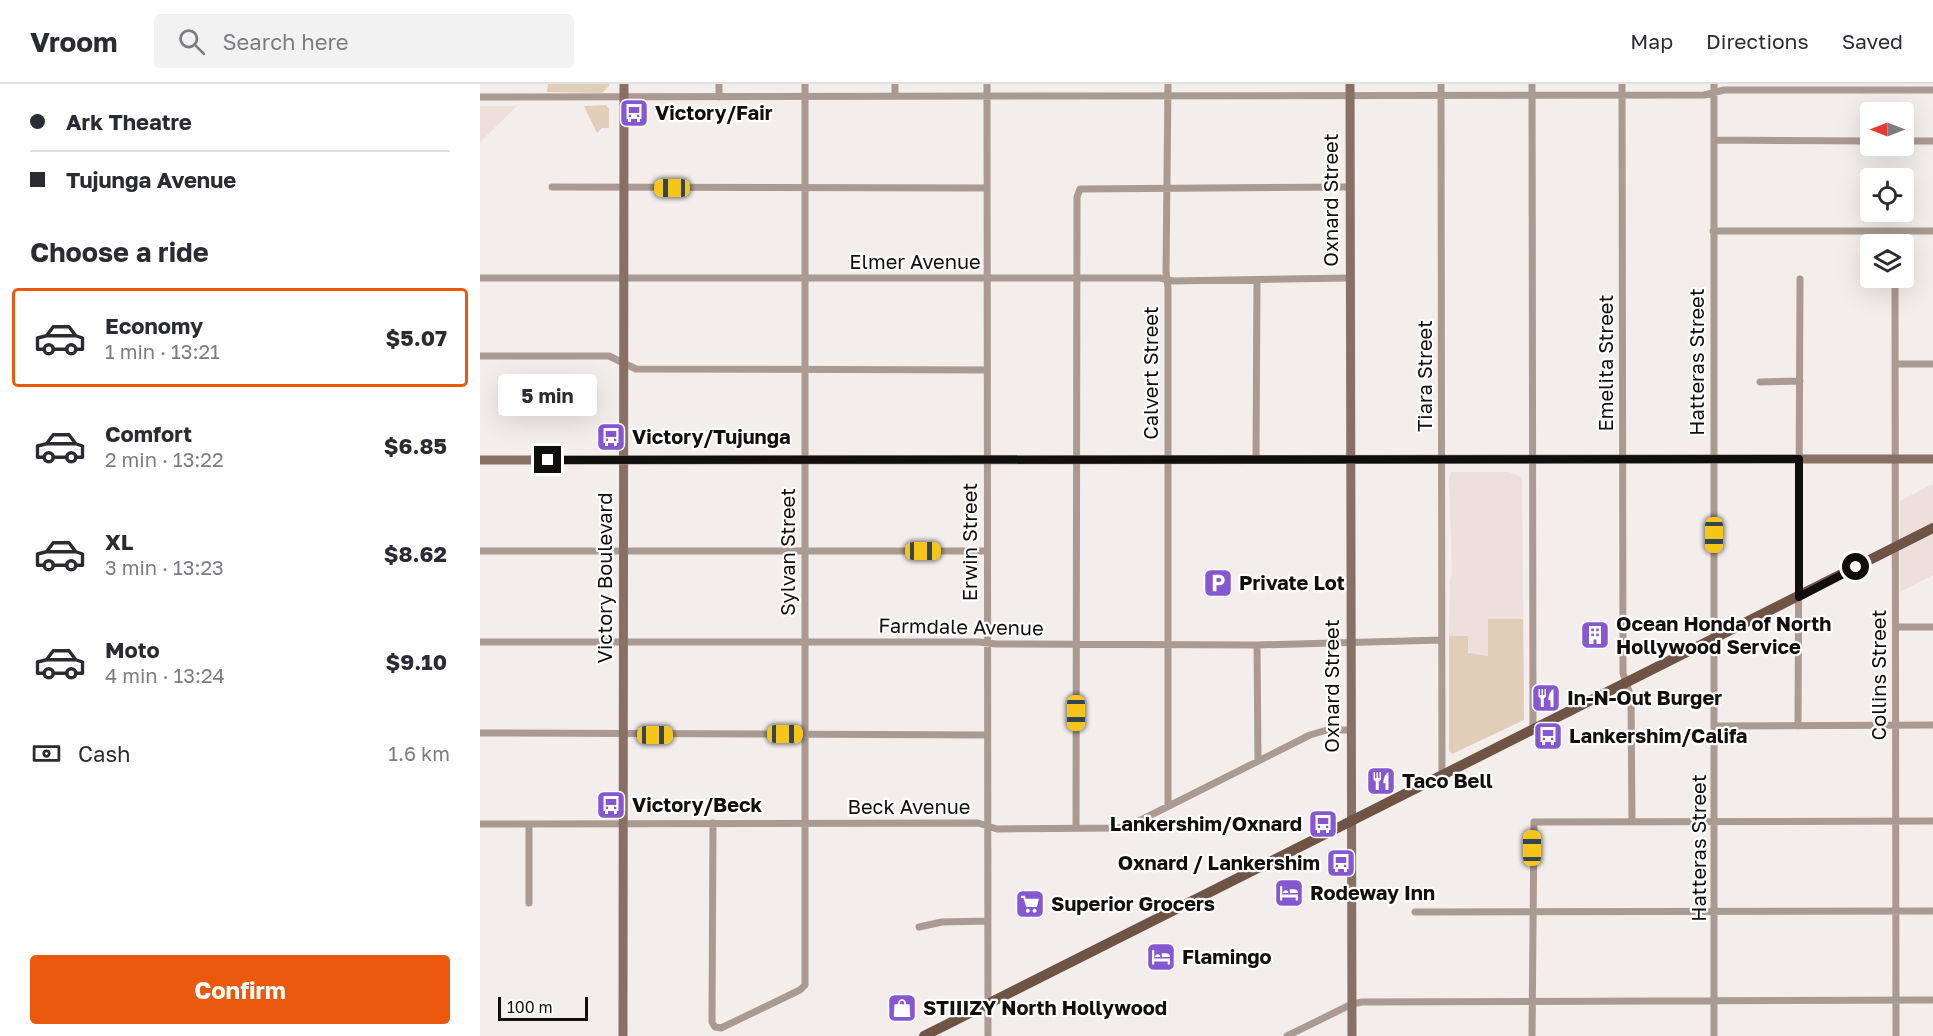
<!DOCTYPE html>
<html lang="en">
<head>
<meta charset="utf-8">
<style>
  body { margin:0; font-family:"Golos Text",sans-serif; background:#f2f2f3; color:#2b2b33; height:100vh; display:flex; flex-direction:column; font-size:22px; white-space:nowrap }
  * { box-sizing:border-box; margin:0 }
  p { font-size:20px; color:#7c7c81 }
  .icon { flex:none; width:33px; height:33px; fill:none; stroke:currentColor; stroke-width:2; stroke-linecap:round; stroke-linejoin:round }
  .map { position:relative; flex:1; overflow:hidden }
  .details { display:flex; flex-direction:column; background:#fff; width:480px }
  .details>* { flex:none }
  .banner { display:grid; align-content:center; height:132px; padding:0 30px; background:#fff }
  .needle { width:39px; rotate:270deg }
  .buttons { position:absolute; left:1380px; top:18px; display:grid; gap:12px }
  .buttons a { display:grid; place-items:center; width:54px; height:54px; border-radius:6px; background:#fff; box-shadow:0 6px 24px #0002; font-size:30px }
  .scale { position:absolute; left:18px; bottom:15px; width:90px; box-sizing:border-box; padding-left:6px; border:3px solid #110f0e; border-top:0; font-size:16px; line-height:21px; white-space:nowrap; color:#110f0e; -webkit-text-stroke:4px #fff; paint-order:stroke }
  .end { position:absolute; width:27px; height:27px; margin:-14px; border:8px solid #110f0e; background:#fff; box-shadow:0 0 0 3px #fff }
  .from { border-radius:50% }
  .bubble { position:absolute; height:42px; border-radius:6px; background:#fff; box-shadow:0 6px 24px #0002; font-size:20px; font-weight:700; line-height:42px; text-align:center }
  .car { position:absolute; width:18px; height:36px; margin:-18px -9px; border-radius:8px; box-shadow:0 0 4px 2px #0007; background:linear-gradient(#f5c518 24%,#345 0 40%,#f5c518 0 76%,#345 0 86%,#f5c518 0) }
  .banner b { display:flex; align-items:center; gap:21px; height:57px; font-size:22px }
  .banner b+b { border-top:2px solid #e1e1e2 }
  .banner i { width:15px; height:15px; background:#2b2b33 }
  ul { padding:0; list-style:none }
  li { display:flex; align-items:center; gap:18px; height:99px; margin:0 12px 9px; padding:0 18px; border:3px solid transparent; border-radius:6px }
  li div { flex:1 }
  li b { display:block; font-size:22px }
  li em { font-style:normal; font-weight:700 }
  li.current { border-color:#ea580c }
  li>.icon { width:54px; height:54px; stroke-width:1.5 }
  h2 { padding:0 30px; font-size:27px; line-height:72px }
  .pay { display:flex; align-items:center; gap:15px; height:66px; padding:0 30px; font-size:22px }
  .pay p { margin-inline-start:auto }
  .primary-button { display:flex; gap:12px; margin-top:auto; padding:12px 30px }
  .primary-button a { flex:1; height:69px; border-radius:6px; background:#ea580c; color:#fff; font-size:24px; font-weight:700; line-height:69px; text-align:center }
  header { display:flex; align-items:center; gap:36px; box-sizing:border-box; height:84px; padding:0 30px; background:#fff; border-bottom:2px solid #e1e1e2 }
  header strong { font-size:28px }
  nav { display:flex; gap:33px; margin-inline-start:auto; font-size:21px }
  .search { width:420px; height:54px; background:#f2f2f3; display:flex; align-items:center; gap:15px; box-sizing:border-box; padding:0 21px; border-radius:6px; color:#7c7c81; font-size:22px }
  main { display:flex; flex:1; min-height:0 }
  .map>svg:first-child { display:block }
  .built { fill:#eddfdb }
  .green { fill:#e0ceb9 }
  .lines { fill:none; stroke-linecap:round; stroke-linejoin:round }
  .street { stroke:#aa9a91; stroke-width:7 }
  .secondary { stroke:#887164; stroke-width:9 }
  .primary { stroke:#6f5445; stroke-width:10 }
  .route { stroke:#110f0e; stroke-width:8 }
  .labels { text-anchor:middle; stroke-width:4.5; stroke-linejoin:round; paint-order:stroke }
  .poi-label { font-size:20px; font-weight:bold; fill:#110f0e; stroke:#fff; text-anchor:start }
  .street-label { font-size:20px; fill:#110f0e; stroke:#fff }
</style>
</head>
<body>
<header>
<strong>Vroom</strong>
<div class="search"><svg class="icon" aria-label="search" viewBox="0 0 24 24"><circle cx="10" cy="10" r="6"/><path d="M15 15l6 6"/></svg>Search here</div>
<nav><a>Map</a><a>Directions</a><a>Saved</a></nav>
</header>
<main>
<section class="details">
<div class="banner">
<b><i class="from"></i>Ark Theatre</b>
<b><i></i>Tujunga Avenue</b>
</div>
<h2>Choose a ride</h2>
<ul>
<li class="current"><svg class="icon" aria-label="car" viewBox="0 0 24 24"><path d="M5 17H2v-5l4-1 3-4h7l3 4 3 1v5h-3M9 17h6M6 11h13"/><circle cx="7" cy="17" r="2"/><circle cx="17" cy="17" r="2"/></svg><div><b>Economy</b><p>1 min · 13:21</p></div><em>$5.07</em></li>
<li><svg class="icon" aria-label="car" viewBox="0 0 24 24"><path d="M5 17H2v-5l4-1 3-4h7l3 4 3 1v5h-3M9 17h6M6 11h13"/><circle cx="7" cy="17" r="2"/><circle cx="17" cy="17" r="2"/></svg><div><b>Comfort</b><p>2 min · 13:22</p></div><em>$6.85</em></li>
<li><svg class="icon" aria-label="car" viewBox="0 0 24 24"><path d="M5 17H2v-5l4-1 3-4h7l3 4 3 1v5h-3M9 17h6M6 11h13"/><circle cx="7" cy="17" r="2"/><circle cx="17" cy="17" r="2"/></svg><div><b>XL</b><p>3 min · 13:23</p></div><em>$8.62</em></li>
<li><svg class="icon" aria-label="car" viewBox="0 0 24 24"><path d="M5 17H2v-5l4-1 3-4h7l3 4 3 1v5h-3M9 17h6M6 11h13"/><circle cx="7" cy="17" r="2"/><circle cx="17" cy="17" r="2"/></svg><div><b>Moto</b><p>4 min · 13:24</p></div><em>$9.10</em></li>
</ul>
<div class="pay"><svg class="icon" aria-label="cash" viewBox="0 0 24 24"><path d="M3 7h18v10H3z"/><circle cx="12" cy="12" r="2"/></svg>Cash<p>1.6 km</p></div>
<div class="primary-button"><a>Confirm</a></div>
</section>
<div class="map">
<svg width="1453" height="952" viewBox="0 0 1453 952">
  <rect width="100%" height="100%" fill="#f3eeec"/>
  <path class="built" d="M0 22H37L0 58Z
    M971 388H1029L1042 393 1044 612 969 552 970 496 972 489 969 393Z
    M1453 400V491L1420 508V417Z"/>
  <path class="green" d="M68 0H129V2L122 9 67 8Z
    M126 21 129 25V44H122L117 49 104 22Z
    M1008 535H1043L1044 636 972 670 969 667V552H988V569L1008 572Z"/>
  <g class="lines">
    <path class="street" d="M239 0V13
      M507 0 508 952
      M961 0 962 692
      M1052 0 1053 646
      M1142 0 1143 589 1151 613 1152 737
      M1234 0V952
      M415 12V0
      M0 13 1224 11 1244 6H1453
      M1234 56 1390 57
      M1424 57H1453
      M72 103 506 104
      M1233 147H1453
      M0 194H680L693 197 869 194
      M1415 195 1416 952
      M0 272H129L156 285 506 286
      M1415 280H1453
      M1280 298 1320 297
      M776 376 777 196
      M0 467H506
      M1416 543H1453
      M0 558H499L516 560 777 561 962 556
      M777 561 778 677
      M1236 642 1453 641
      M1318 642 1320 195
      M0 649 507 651
      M688 722V204L686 188 688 0
      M233 739 232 938 235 943 241 944 320 906 325 901V0
      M0 740 498 739 517 745 638 744 655 739 830 651 847 646H871
      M49 740V819
      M596 744 597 113 600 105 869 103
      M935 828 1453 827
      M439 843 462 838 507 837
      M807 952 872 920 882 918 1453 916
      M1052 952 1054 738 1453 737"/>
    <path class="secondary" d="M870 0 872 952
      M0 376 1453 375
      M143 952 144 0"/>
    <path class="primary" d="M444 952 1453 444"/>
  </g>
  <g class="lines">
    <path class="route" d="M68 376 1319 375V513L1376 483"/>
  </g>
  <defs>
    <g id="bus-square" transform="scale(1.5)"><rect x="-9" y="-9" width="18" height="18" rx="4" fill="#8557d1" stroke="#fff"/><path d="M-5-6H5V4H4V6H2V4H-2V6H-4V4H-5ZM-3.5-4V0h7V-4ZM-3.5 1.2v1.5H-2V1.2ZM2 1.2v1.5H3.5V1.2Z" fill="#fff"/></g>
    <g id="parking-square" transform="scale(1.5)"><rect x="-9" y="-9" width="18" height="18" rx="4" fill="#8557d1" stroke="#fff"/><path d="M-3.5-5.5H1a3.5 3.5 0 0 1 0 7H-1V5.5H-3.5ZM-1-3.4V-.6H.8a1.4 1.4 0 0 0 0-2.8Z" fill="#fff"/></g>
    <g id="building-square" transform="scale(1.5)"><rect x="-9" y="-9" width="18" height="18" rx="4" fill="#8557d1" stroke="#fff"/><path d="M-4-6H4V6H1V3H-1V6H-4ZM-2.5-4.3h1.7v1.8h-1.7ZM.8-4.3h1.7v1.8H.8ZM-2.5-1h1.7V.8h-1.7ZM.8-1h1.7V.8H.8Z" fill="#fff"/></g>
    <g id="restaurant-square" transform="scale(1.5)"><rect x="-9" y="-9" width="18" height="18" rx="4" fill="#8557d1" stroke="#fff"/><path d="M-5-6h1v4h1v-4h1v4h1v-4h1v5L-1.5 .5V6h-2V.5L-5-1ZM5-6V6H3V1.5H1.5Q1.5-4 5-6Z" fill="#fff"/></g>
    <g id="hotel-square" transform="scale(1.5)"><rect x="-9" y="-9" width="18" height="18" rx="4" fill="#8557d1" stroke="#fff"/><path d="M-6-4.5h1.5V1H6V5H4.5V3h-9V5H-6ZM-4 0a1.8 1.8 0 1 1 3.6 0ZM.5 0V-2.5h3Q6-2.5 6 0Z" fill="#fff"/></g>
    <g id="supermarket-square" transform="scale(1.5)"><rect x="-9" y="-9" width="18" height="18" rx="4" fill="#8557d1" stroke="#fff"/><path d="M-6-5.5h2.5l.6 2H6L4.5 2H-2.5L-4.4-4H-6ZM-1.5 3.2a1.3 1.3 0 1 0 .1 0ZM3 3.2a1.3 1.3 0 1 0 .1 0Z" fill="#fff"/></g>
    <g id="shop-square" transform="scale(1.5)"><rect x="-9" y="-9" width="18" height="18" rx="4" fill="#8557d1" stroke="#fff"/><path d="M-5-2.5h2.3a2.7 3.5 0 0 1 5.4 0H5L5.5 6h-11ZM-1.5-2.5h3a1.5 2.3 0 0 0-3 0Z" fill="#fff"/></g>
  </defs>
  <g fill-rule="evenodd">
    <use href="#bus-square" x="154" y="29"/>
    <use href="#bus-square" x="131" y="353"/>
    <use href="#parking-square" x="738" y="499"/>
    <use href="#building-square" x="1115" y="551"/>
    <use href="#restaurant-square" x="1066" y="614"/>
    <use href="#bus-square" x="1068" y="652"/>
    <use href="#restaurant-square" x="901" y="697"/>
    <use href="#bus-square" x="131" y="721"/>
    <use href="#bus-square" x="843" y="740"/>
    <use href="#bus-square" x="861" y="779"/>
    <use href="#hotel-square" x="809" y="809"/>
    <use href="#supermarket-square" x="550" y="820"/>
    <use href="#hotel-square" x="681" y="873"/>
    <use href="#shop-square" x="422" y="924"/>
  </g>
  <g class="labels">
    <g class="poi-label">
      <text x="175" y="36">Victory/Fair</text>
      <text x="152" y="360">Victory/Tujunga</text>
      <text x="759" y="506">Private Lot</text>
      <text x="1136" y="547">Ocean Honda of North<tspan x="1136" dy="23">Hollywood Service</tspan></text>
      <text x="1087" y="621">In-N-Out Burger</text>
      <text x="1089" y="659">Lankershim/Califa</text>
      <text x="922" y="704">Taco Bell</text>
      <text x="152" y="728">Victory/Beck</text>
      <text x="822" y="747" text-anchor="end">Lankershim/Oxnard</text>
      <text x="840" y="786" text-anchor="end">Oxnard / Lankershim</text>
      <text x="830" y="816">Rodeway Inn</text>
      <text x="571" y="827">Superior Grocers</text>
      <text x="702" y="880">Flamingo</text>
      <text x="443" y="931">STIIIZY North Hollywood</text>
    </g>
    <g class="street-label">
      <text transform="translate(851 116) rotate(-90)" y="7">Oxnard Street</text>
      <text x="435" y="185">Elmer Avenue</text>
      <text transform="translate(1217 278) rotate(-90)" y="7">Hatteras Street</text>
      <text transform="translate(1126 279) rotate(-90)" y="7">Emelita Street</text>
      <text transform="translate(671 289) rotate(-90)" y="7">Calvert Street</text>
      <text transform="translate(945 292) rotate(-90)" y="7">Tiara Street</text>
      <text transform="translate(490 458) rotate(-90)" y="7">Erwin Street</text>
      <text transform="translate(308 468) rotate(-90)" y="7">Sylvan Street</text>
      <text transform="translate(125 494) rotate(-90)" y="7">Victory Boulevard</text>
      <text transform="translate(481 543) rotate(1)" y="7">Farmdale Avenue</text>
      <text transform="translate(1399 591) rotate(-90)" y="7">Collins Street</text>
      <text transform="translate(852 602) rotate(-90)" y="7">Oxnard Street</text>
      <text x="429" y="730">Beck Avenue</text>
      <text transform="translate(1219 764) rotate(-90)" y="7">Hatteras Street</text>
    </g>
  </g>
</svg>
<div class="buttons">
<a><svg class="needle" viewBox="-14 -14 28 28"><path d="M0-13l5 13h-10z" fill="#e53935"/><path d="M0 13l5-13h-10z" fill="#7c7c81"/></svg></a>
<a><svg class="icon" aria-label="locate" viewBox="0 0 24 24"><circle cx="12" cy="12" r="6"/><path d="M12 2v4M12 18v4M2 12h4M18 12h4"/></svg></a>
<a><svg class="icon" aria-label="layers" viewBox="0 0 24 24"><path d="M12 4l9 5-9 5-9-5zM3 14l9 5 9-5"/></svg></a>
</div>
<div class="scale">100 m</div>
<i class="end from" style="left:1376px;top:483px"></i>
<i class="end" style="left:68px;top:376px"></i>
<div class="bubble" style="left:18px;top:290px;width:99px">5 min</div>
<i class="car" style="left:192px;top:104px;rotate:270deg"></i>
<i class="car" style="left:1234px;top:451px;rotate:180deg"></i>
<i class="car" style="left:443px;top:467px;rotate:90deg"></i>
<i class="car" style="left:596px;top:629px;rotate:180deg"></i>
<i class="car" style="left:305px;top:650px;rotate:90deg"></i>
<i class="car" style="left:175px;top:651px;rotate:90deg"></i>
<i class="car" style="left:1052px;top:764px;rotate:0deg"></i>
</div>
</main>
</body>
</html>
